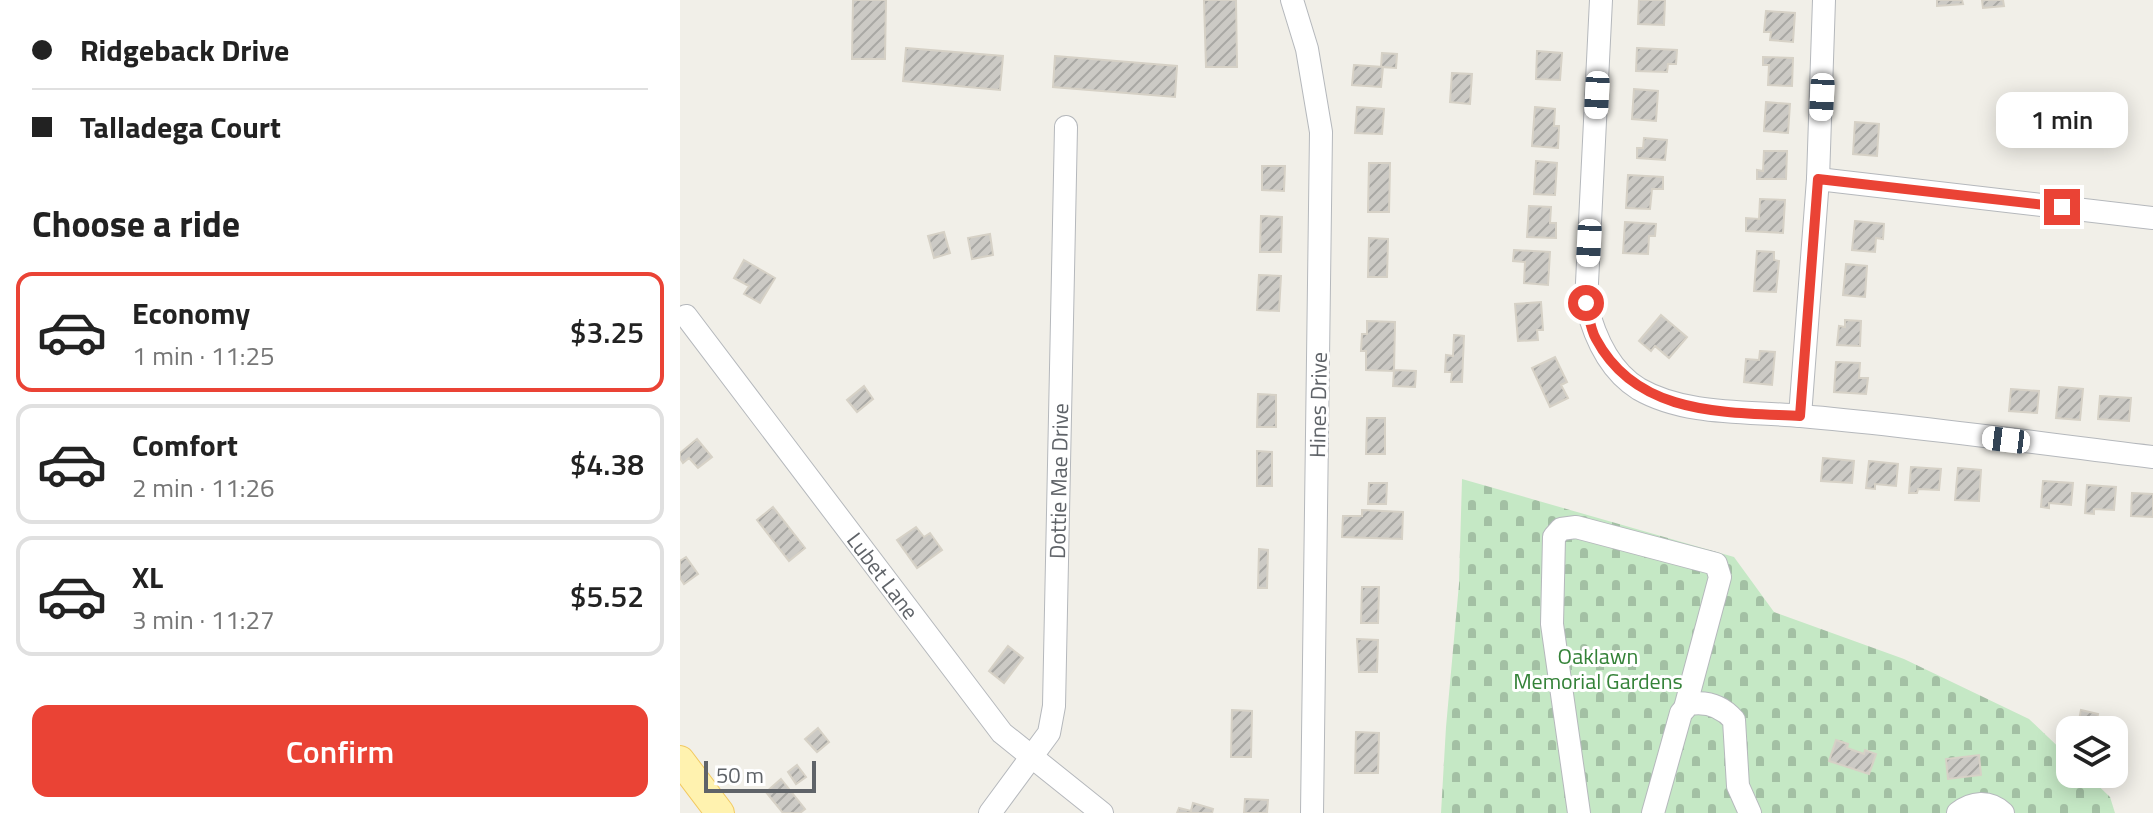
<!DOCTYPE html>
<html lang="en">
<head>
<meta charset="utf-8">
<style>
  body { margin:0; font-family:"Titillium Web",sans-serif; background:#f2f2f2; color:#222; height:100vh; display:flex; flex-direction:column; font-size:30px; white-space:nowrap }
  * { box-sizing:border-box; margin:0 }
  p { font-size:26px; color:#767676 }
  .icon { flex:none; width:44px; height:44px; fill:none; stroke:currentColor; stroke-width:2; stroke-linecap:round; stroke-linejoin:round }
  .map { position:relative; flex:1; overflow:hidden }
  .sheet { display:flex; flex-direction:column; background:#fff; width:680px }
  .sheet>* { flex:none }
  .guide { display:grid; align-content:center; height:176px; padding:0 32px; background:#fff }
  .controls { position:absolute; left:1376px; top:716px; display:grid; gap:16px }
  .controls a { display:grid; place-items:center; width:72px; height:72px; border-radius:16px; background:#fff; box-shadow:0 4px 20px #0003; font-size:40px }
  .scale { position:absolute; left:24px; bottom:20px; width:112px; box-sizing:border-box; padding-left:8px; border:4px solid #5f6368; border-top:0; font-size:22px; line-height:28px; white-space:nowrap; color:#5f6368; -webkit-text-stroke:6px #fff; paint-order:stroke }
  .end { position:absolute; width:36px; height:36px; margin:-18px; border:10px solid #ea4335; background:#fff; box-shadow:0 0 0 4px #fff }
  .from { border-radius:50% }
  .bubble { position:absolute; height:56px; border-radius:16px; background:#fff; box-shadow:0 4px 20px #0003; font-size:26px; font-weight:600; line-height:56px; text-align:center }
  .car { position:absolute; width:24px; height:48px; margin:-24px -12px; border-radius:10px; box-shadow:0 0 6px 2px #0007; background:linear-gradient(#fff 24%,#345 0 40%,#fff 0 76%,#345 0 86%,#fff 0) }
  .guide b { display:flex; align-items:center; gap:28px; height:76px; font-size:30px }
  .guide b+b { border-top:2px solid #e0e0e0 }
  .guide i { width:20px; height:20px; background:#222 }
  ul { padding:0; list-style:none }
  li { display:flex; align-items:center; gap:24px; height:120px; margin:0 16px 12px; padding:0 16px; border:4px solid #e0e0e0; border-radius:16px }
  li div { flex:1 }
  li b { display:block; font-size:30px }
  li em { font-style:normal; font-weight:600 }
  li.active { border-color:#ea4335 }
  li>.icon { width:72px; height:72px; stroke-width:1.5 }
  h2 { padding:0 32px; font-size:36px; line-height:96px }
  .primary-button { display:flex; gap:16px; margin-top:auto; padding:16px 32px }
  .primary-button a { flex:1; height:92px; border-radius:16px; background:#ea4335; color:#fff; font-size:32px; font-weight:600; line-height:92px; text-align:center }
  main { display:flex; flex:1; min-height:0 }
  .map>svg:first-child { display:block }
  .cemetery { fill:url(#cemetery-stones) }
  .building { fill:url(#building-hatch); stroke:#d6d1c6; stroke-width:2 }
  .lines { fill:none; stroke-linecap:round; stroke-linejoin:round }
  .minor-casing { stroke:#b5b8bc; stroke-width:24 }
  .major-casing { stroke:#f2c960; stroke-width:30 }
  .minor { stroke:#fff; stroke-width:22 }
  .major { stroke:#fff2af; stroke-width:28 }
  .route { stroke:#ea4335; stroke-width:10 }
  .labels { text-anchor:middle; stroke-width:6; stroke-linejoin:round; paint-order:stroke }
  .street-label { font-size:22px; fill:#5f6368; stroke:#fff }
  .park-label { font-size:22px; fill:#348238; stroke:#fff }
</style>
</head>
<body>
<main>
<section class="sheet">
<div class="guide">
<b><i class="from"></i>Ridgeback Drive</b>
<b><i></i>Talladega Court</b>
</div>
<h2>Choose a ride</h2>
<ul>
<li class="active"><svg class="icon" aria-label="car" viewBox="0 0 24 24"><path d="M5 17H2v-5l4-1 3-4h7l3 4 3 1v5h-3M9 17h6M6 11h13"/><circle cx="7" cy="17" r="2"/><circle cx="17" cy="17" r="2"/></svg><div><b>Economy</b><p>1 min · 11:25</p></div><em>$3.25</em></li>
<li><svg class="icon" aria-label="car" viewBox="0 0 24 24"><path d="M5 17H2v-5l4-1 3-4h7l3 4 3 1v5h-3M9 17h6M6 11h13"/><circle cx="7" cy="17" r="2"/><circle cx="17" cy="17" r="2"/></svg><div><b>Comfort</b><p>2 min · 11:26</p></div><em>$4.38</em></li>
<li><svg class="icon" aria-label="car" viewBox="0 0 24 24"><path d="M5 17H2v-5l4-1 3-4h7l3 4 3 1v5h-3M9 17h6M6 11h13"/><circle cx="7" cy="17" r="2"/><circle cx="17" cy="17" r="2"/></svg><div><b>XL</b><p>3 min · 11:27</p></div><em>$5.52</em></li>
</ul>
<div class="primary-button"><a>Confirm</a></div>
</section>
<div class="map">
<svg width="1473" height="813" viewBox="0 0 1473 813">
  <defs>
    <pattern id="cemetery-stones" width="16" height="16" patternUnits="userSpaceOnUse" patternTransform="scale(2)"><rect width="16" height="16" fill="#c5e8c5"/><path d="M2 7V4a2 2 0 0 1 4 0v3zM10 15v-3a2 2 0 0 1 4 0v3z" fill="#a3c0a4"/></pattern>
    <pattern id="building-hatch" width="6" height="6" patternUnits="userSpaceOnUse" patternTransform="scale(2)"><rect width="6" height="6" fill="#cccac5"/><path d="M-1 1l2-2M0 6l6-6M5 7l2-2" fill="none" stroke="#a9a8a4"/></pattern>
  </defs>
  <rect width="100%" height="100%" fill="#f1efe8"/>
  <path class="cemetery" d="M782 479 1054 557 1094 612 1224 659 1349 719 1390 758V774H1406L1430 797 1435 813H761L766 727 779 584Z"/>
  <path class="building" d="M173 0H206L205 59H172Z
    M524 0H556L557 67H526Z
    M959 0H985L984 25 958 24Z
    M1257 0H1282L1283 4 1257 6Z
    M1302 0H1323L1324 6 1303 8Z
    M1086 11 1115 13 1113 42 1090 40 1091 32H1084Z
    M226 48 323 56 320 90 223 81Z
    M957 48 997 50 996 64H988L987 72 956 71Z
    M857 51 882 53 880 80 856 79Z
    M702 53 717 54 716 68 701 67Z
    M375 56 497 66 495 97 373 87Z
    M1083 57 1113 58 1112 86 1088 85 1089 65H1083Z
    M674 65 703 67 701 87 672 85Z
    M772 73 792 74 790 104 770 102Z
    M954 89 978 91 976 121 952 119Z
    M1086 102 1110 104 1108 133 1084 131Z
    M677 107 704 109 702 134 675 133Z
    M855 107 875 109 874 126H879L878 148 852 146Z
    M1175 122 1199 124 1197 156 1173 154Z
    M964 138 987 140 985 160 957 158V148H963Z
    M1084 151H1107L1106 179H1077V170L1083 171Z
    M856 161 877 163 875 195 854 194Z
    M689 163H710L709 212H688Z
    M582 166H605L604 191 582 190Z
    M948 175 983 177V189H972L970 209 946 208Z
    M1080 199 1105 200 1103 233 1066 231V218L1079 219Z
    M849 206 871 207 870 223H876V238L847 237Z
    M581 216 602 217 601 252H580Z
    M1175 221 1204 224 1203 239 1196 238 1195 252 1172 250Z
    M945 222 976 224 975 236H969L968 254 943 253Z
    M264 232 270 253 254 258 248 236Z
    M310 234 313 255 292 259 288 238Z
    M689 238 708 239 707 277H688Z
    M834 250 870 252 868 285 844 283 845 262 833 261Z
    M1077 251 1094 252V260L1099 261 1096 292 1074 291Z
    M64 260 95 278 80 303 64 294 69 286 54 278Z
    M1166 264 1187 266 1185 297 1163 295Z
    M579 275 601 276 599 311 577 310Z
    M861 302 863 330H857L858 340 838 341 835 304Z
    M981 315 1007 337 989 358 975 346 971 351 959 341Z
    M1165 320 1181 321 1180 346 1157 345 1159 326 1165 327Z
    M687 321 715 322 714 371 686 370V351H681L682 334H687Z
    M774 335 784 336 782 382H771L772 372H765L766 355 773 356Z
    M1080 351 1095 352 1092 385 1064 382 1066 359 1079 360Z
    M875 357 887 382 881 385 888 398 870 407 852 368Z
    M1156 362 1180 363 1179 378H1188L1186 394 1154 392Z
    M714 370 736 371 735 387 713 386Z
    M184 386 193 399 177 412 167 400Z
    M1379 387 1403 389 1400 420 1376 418Z
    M1331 389 1359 391 1357 413 1329 411Z
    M578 394 596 395V427H577Z
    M1420 396 1451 398 1449 421 1418 419Z
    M687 418H705V454H686Z
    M17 439 32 457 18 468 9 458 3 463 0 458V453Z
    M577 451 592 452V486H577Z
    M1143 458 1174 461 1172 483 1141 481Z
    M1189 461 1218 464 1216 486 1195 484V489L1186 488Z
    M1231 467 1261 469 1259 490 1238 489 1237 493H1229Z
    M1278 468 1301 470 1299 501 1275 500Z
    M1363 481 1393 483 1391 505 1369 503V508L1361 507Z
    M689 483H707L706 504H688Z
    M1407 485 1436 487 1434 510 1414 509V514L1405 513Z
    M1452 493 1473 494V517L1451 516Z
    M93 507 125 548 109 561 77 520Z
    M682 510 723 512 722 539 662 537 663 516H682Z
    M236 527 244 537 250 533 262 550 237 568 217 540Z
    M579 549 588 550 587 588H578Z
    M6 557 18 574 4 584 0 578V561Z
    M682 587H699L698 623H681Z
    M677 639 698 640 697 672H679Z
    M328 646 343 658 324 683 309 671Z
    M552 710 572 711 571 757H551Z
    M1401 710 1418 714 1415 730H1397Z
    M138 728 149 742 137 752 125 739Z
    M676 732 699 733 698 773H675Z
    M1156 740 1168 744 1167 748 1184 754 1185 750 1196 754 1189 774 1149 761Z
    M1299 755 1301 775 1268 779 1266 759Z
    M117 765 126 777 116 784 108 772Z
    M101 779 125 809 120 813H103L86 792Z
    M565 799 588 800 587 813H564Z
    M513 803 533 809 532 813H497L499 808 511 811Z"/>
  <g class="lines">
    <g class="minor-casing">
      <g id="minor">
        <path d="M612 0 627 49 641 132 632 813"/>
        <path d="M921 0 906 303C914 336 928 370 959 389 1006 416 1069 411 1121 416 1238 426 1356 443 1473 457"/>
        <path d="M1138 179 1473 218"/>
        <path id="s1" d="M6 316 322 733 422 813"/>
        <path d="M1120 416 1138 179 1144 0"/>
        <path id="s2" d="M310 813 369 733 374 706 386 127"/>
        <path d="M899 813 872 624 874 537 881 529 896 527 1036 564 1040 577 1005 708"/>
        <path d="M973 813 1001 713 1009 704C1027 701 1042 706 1054 720L1058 786 1070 813"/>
        <path d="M1278 813C1292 802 1309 800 1323 813"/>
      </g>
    </g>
    <g class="major-casing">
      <path id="major" d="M0 760 40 813"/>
    </g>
    <use href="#minor" class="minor"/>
    <use href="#major" class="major"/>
  </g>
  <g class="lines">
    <path class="route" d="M906 303C909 315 910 329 916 339 957 416 1044 412 1120 416L1138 179 1382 207"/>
  </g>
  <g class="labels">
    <g class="street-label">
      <text transform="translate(638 405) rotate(-89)" y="8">Hines Drive</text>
      <text dy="8" stroke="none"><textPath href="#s2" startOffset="352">Dottie Mae Drive</textPath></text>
      <text dy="8" stroke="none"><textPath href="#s1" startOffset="326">Lubet Lane</textPath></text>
    </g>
    <g class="park-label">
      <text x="918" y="664">Oaklawn<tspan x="918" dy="25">Memorial Gardens</tspan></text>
    </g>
  </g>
</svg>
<div class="controls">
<a><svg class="icon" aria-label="layers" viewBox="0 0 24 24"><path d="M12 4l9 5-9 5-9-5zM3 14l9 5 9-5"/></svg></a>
</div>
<div class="scale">50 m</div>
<i class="end from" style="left:906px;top:303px"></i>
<i class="end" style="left:1382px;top:207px"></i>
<div class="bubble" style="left:1316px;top:92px;width:132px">1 min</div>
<i class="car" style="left:917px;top:95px;rotate:183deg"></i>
<i class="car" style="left:1142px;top:97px;rotate:183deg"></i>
<i class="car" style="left:909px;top:243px;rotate:183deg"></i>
<i class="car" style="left:1326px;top:440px;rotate:277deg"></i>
</div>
</main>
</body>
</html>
